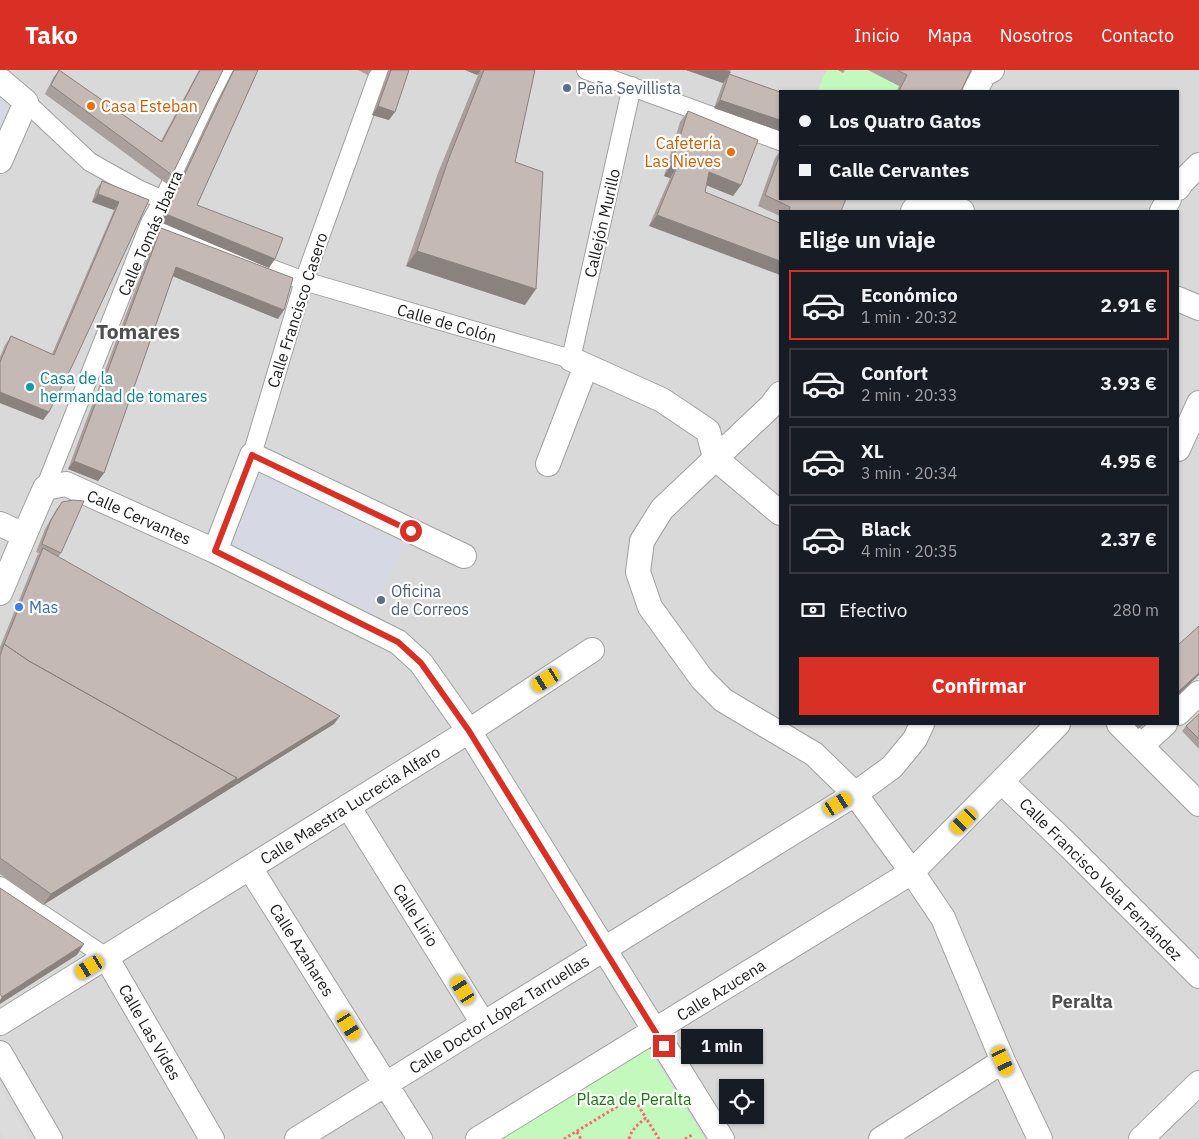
<!DOCTYPE html>
<html lang="es">
<head>
<meta charset="utf-8">
<style>
  body { margin:0; font-family:"IBM Plex Sans",sans-serif; background:#242831; color:#f1f3f6; height:100vh; display:flex; flex-direction:column; font-size:19px; white-space:nowrap }
  * { box-sizing:border-box; margin:0 }
  p { font-size:16px; color:#9ea1a6 }
  .icon { flex:none; width:28px; height:28px; fill:none; stroke:currentColor; stroke-width:2; stroke-linecap:round; stroke-linejoin:round }
  .map { position:relative; flex:1; overflow:hidden }
  .details { position:absolute; left:779px; top:140px; width:400px; height:515px; display:flex; flex-direction:column; background:#171b24; border-radius:0px; box-shadow:0 1px 4px #0004 }
  .details>* { flex:none }
  .banner { position:absolute; left:779px; top:20px; width:400px; height:110px; border-radius:0px; box-shadow:0 1px 4px #0004; display:grid; align-content:center; height:110px; padding:0 20px; background:#171b24 }
  .tools { position:absolute; left:719px; top:1009px; display:grid; gap:10px }
  .tools a { display:grid; place-items:center; width:45px; height:45px; border-radius:0px; background:#171b24; box-shadow:0 1px 4px #0004; font-size:25px }
  .end { position:absolute; width:22px; height:22px; margin:-11px; border:6px solid #d93025; background:#fff; box-shadow:0 0 0 2px #fff }
  .from { border-radius:50% }
  .bubble { position:absolute; height:35px; border-radius:0px; background:#171b24; box-shadow:0 1px 4px #0004; font-size:16px; font-weight:700; line-height:35px; text-align:center }
  .car { position:absolute; width:15px; height:30px; margin:-15px -8px; border-radius:6px; box-shadow:0 0 4px 1px #0007; background:linear-gradient(#f5c518 24%,#345 0 40%,#f5c518 0 76%,#345 0 86%,#f5c518 0) }
  .banner b { display:flex; align-items:center; gap:18px; height:48px; font-size:19px }
  .banner b+b { border-top:1px solid #363941 }
  .banner i { width:12px; height:12px; background:#f1f3f6 }
  ul { padding:0; list-style:none }
  li { display:flex; align-items:center; gap:15px; height:70px; margin:0 10px 8px; padding:0 10px; border:2px solid #363941; border-radius:0px }
  li div { flex:1 }
  li b { display:block; font-size:19px }
  li em { font-style:normal; font-weight:700 }
  li.selected { border-color:#d93025 }
  li>.icon { width:45px; height:45px; stroke-width:1.5 }
  h2 { padding:0 20px; font-size:22px; line-height:60px }
  .pay { display:flex; align-items:center; gap:12px; height:55px; padding:0 20px; font-size:19px }
  .pay p { margin-inline-start:auto }
  .button { display:flex; gap:10px; margin-top:auto; padding:10px 20px }
  .button a { flex:1; height:58px; border-radius:0px; background:#d93025; color:#fff; font-size:20px; font-weight:700; line-height:58px; text-align:center }
  header { display:flex; align-items:center; gap:30px; box-sizing:border-box; height:70px; padding:0 25px; background:#d93025; color:#fff }
  header strong { font-size:24px }
  nav { display:flex; gap:28px; margin-inline-start:auto; font-size:18px }
  .map>svg:first-child { display:block }
  .residential { fill:#dad9d9; fill-rule:evenodd }
  .park { fill:#c4f9be }
  .parking { fill:#dcdcdc }
  .plaza { fill:#d6d9e3 }
  .lines { fill:none; stroke-linecap:round; stroke-linejoin:round }
  .pedestrian-casing { stroke:#a0a0a0; stroke-width:20 }
  .minor-casing { stroke:#a0a0a0; stroke-width:26 }
  .path { stroke:#f86873; stroke-width:3; stroke-dasharray:2.5 2.5; stroke-linecap:butt }
  .pedestrian { stroke:#fff; stroke-width:18 }
  .minor { stroke:#fff; stroke-width:24 }
  .wall { fill:#a99f9c }
  .shaded-wall { fill:#8a827f }
  .building { fill:#c5b9b5; stroke:#8a827f }
  .route { stroke:#d93025; stroke-width:6 }
  .service-dot { fill:#5c6f8a; stroke:#fff; stroke-width:2 }
  .food-dot { fill:#e8710a; stroke:#fff; stroke-width:2 }
  .culture-dot { fill:#0f9aa8; stroke:#fff; stroke-width:2 }
  .shop-dot { fill:#3f7fe0; stroke:#fff; stroke-width:2 }
  .labels { text-anchor:middle; stroke-width:4.5; stroke-linejoin:round; paint-order:stroke }
  .service-label { font-size:16px; fill:#4e5e75; stroke:#fff; text-anchor:start }
  .food-label { font-size:16px; fill:#c56008; stroke:#fff; text-anchor:start }
  .street-label { font-size:16px; fill:#1c1c1c; stroke:#fff }
  .culture-label { font-size:16px; fill:#0d838f; stroke:#fff; text-anchor:start }
  .shop-label { font-size:16px; fill:#366cbe; stroke:#fff; text-anchor:start }
  .park-label { font-size:16px; fill:#16790c; stroke:#fff }
  .neighbourhood-label { font-size:18px; font-weight:bold; fill:#4f4f4f; stroke:#fff }
  .district-label { font-size:21px; font-weight:bold; fill:#4f4f4f; stroke:#fff }
</style>
</head>
<body>
<header>
<strong>Tako</strong>
<nav><a>Inicio</a><a>Mapa</a><a>Nosotros</a><a>Contacto</a></nav>
</header>
<div class="map">
<svg width="1199" height="1069" viewBox="0 0 1199 1069">
  <rect width="100%" height="100%" fill="#eee8e2"/>
  <path class="residential" d="M0 0H1199V1069H0ZM780 21H1178V129H780ZM780 141H1178V654H780ZM728 1018H755V1045H728Z"/>
  <path class="park" d="M828 0H868L899 16 897 21H818L824 5Z
    M647 975 705 1069H494Z"/>
  <path class="parking" d="M0 1017 30 1069H5L0 1061Z"/>
  <path class="plaza" d="M0 26 7 33 10 52 0 75Z
    M258 403 405 475 371 543 231 474Z"/>
  <g class="lines">
    <g class="pedestrian-casing">
      <path id="pedestrian" d="M586 0 780 71
        M26 32 90 92 140 120 163 130
        M150 153 304 211 571 289 632 16
        M252 385 304 211 380 0
        M45 418 150 153 163 130 225 0
        M0 816 106 887"/>
    </g>
    <g class="minor-casing">
      <path id="minor" d="M0 10 26 32 0 91
        M975 21 984 4 992 0
        M1178 118 1182 112 1199 95
        M933 129 962 141
        M913 141 922 129
        M1162 141 1169 129
        M1178 229 1199 238
        M571 289 662 330 708 361 715 388 780 443
        M780 324 771 336 662 439 642 471 638 502 650 537 702 609 723 630 814 684 855 724 912 802 943 848 1003 991 1040 1069
        M1178 379 1199 333
        M548 394 586 296
        M0 454 24 465
        M215 481 252 385 464 486
        M0 523 33 445 45 418 66 414 215 481 398 572 421 593 469 661 722 1069
        M1178 643 1199 623
        M1119 654 1199 734
        M1142 675 1165 654
        M1002 712 1069 776 1199 906
        M348 736 483 953
        M250 798 420 1069
        M106 887 212 1069
        M0 953 469 661 592 580
        M0 983 50 1069
        M297 1069 855 724 892 697 915 669 922 654
        M478 1069 912 802 1058 654
        M881 1069 1003 991
        M1141 1069 1199 1013"/>
    </g>
    <path class="path" d="M577 1062 581 1069
      M564 1069 633 1027 646 1048
      M629 1069C632 1059 638 1054 646 1048L659 1069
      M685 1069 692 1065"/>
    <use href="#pedestrian" class="pedestrian"/>
    <use href="#minor" class="minor"/>
  </g>
  <path class="wall" d="M59 0 161 71 199 0H223L172 105 167 114 45 24 53 8Z
    M233 0H258L197 135 269 198 160 152 214 37Z
    M358 0H372L368 5Z
    M388 0H409L389 50 372 45Z
    M465 0H535L515 92 525 235 406 196 438 103 478 5Z
    M686 0H731L729 4 780 22V61L714 38 723 13Z
    M838 0H845L843 3Z
    M868 0H971L961 21H897L899 16Z
    M688 41 741 115 733 126 706 115 705 122 649 156 670 108 664 106 680 52Z
    M780 81V129L841 141H780V146L758 136 775 88Z
    M102 111 149 130 49 342 43 350 0 333V287L5 275 11 266 52 284 114 140 92 132 96 120Z
    M161 158 278 249 172 206 104 403 98 411 68 399 155 167Z
    M62 432 61 483 58 487 334 654 43 835 0 804V577L37 486 39 483 36 482 45 459 56 440Z
    M1199 644V679L1182 661 1186 656Z
    M1134 654H1145L1138 659Z"/>
  <path class="shaded-wall" d="M465 0H481L477 5Z
    M686 0H726L731 2 723 13Z
    M720 30 780 50V61L714 38Z
    M378 36 395 42 389 50 372 45Z
    M671 95 677 97 670 108 664 106Z
    M709 102 741 115 733 126 701 113Z
    M98 124 119 132 114 140 92 132Z
    M166 144 275 189 269 198 160 152Z
    M657 145 780 191V205L649 156Z
    M417 181 536 219 525 235 406 196Z
    M176 197 284 240 278 249 170 205Z
    M0 322 49 342 43 350 0 333Z
    M74 391 104 403 98 411 68 399Z
    M1199 603V605L1178 625V622Z
    M340 646 334 654 43 835 51 824 237 708Z
    M84 874 77 885 0 934V930L2 927Z"/>
  <path class="building" d="M59 0 162 72 200 0H223L172 105 51 15Z
    M234 0H258L197 135 283 168 275 189 166 144 220 29Z
    M391 0H409L395 42 378 36Z
    M484 0H535L515 92 543 102 536 219 417 181 449 88Z
    M897 0H971L961 21H899L907 5Z
    M729 4 780 22V50L720 30Z
    M688 41 758 70 741 115 709 102 705 122 780 153V191L657 145 677 97 671 95Z
    M780 84V129H846L841 141H789L790 137 765 125Z
    M102 111 149 130 73 294 49 342 0 322V292L11 266 54 285 119 132 98 124Z
    M161 158 293 208 284 240 176 197 104 403 74 391Z
    M73 430 84 431 61 483 42 474 51 450 62 432Z
    M43 478 340 646 235 711 237 708 29 591 4 574 3 577Z
    M1199 556V603L1178 622V575Z
    M4 574 29 591 237 708 51 824 0 788V586Z
    M1199 644V669L1186 656Z
    M0 818 84 874 2 927 0 924Z"/>
  <g class="lines">
    <path class="route" d="M411 461 252 385 215 481 398 572 421 593 469 661 664 976"/>
  </g>
  <g class="service-dot">
    <circle cx="567" cy="18" r="5"/>
    <circle cx="381" cy="530" r="5"/>
  </g>
  <g class="food-dot">
    <circle cx="91" cy="36" r="5"/>
    <circle cx="731" cy="82" r="5"/>
  </g>
  <circle class="culture-dot" cx="30" cy="317" r="5"/>
  <circle class="shop-dot" cx="19" cy="537" r="5"/>
  <g class="labels">
    <g class="service-label">
      <text x="577" y="24">Peña Sevillista</text>
      <text x="391" y="527">Oficina<tspan x="391" dy="18">de Correos</tspan></text>
    </g>
    <g class="food-label">
      <text x="101" y="42">Casa Esteban</text>
      <text x="721" y="79" text-anchor="end">Cafetería<tspan x="721" dy="18">Las Nieves</tspan></text>
    </g>
    <g class="street-label">
      <text transform="translate(602 153) rotate(-77)" y="6">Callejón Murillo</text>
      <text transform="translate(150 163) rotate(-66)" y="6">Calle Tomás Ibarra</text>
      <text transform="translate(297 240) rotate(-72)" y="6">Calle Francisco Casero</text>
      <text transform="translate(447 253) rotate(16)" y="6">Calle de Colón</text>
      <text transform="translate(139 447) rotate(24)" y="6">Calle Cervantes</text>
      <text transform="translate(350 735) rotate(-32)" y="6">Calle Maestra Lucrecia Alfaro</text>
      <text transform="translate(1101 809) rotate(45)" y="6">Calle Francisco Vela Fernández</text>
      <text transform="translate(416 845) rotate(58)" y="6">Calle Lirio</text>
      <text transform="translate(302 880) rotate(58)" y="6">Calle Azahares</text>
      <text transform="translate(721 920) rotate(-32)" y="6">Calle Azucena</text>
      <text transform="translate(499 944) rotate(-32)" y="6">Calle Doctor López Tarruellas</text>
      <text transform="translate(150 962) rotate(60)" y="6">Calle Las Vides</text>
    </g>
    <g class="culture-label">
      <text x="40" y="314">Casa de la<tspan x="40" dy="18">hermandad de tomares</tspan></text>
    </g>
    <g class="shop-label">
      <text x="29" y="543">Mas</text>
    </g>
    <g class="park-label">
      <text x="634" y="1035">Plaza de Peralta</text>
    </g>
    <g class="neighbourhood-label">
      <text x="1082" y="938">Peralta</text>
    </g>
    <g class="district-label">
      <text x="138" y="269">Tomares</text>
    </g>
  </g>
</svg>
<div class="tools">
<a><svg class="icon" aria-label="locate" viewBox="0 0 24 24"><circle cx="12" cy="12" r="6"/><path d="M12 2v4M12 18v4M2 12h4M18 12h4"/></svg></a>
</div>
<i class="end from" style="left:411px;top:461px"></i>
<i class="end" style="left:664px;top:976px"></i>
<div class="bubble" style="left:681px;top:959px;width:82px">1 min</div>
<i class="car" style="left:546px;top:610px;rotate:237deg"></i>
<i class="car" style="left:838px;top:734px;rotate:59deg"></i>
<i class="car" style="left:964px;top:751px;rotate:225deg"></i>
<i class="car" style="left:90px;top:897px;rotate:239deg"></i>
<i class="car" style="left:463px;top:920px;rotate:328deg"></i>
<i class="car" style="left:349px;top:956px;rotate:148deg"></i>
<i class="car" style="left:1003px;top:991px;rotate:155deg"></i>
<div class="banner">
<b><i class="from"></i>Los Quatro Gatos</b>
<b><i></i>Calle Cervantes</b>
</div>
<section class="details">
<h2>Elige un viaje</h2>
<ul>
<li class="selected"><svg class="icon" aria-label="car" viewBox="0 0 24 24"><path d="M5 17H2v-5l4-1 3-4h7l3 4 3 1v5h-3M9 17h6M6 11h13"/><circle cx="7" cy="17" r="2"/><circle cx="17" cy="17" r="2"/></svg><div><b>Económico</b><p>1 min · 20:32</p></div><em>2.91 €</em></li>
<li><svg class="icon" aria-label="car" viewBox="0 0 24 24"><path d="M5 17H2v-5l4-1 3-4h7l3 4 3 1v5h-3M9 17h6M6 11h13"/><circle cx="7" cy="17" r="2"/><circle cx="17" cy="17" r="2"/></svg><div><b>Confort</b><p>2 min · 20:33</p></div><em>3.93 €</em></li>
<li><svg class="icon" aria-label="car" viewBox="0 0 24 24"><path d="M5 17H2v-5l4-1 3-4h7l3 4 3 1v5h-3M9 17h6M6 11h13"/><circle cx="7" cy="17" r="2"/><circle cx="17" cy="17" r="2"/></svg><div><b>XL</b><p>3 min · 20:34</p></div><em>4.95 €</em></li>
<li><svg class="icon" aria-label="car" viewBox="0 0 24 24"><path d="M5 17H2v-5l4-1 3-4h7l3 4 3 1v5h-3M9 17h6M6 11h13"/><circle cx="7" cy="17" r="2"/><circle cx="17" cy="17" r="2"/></svg><div><b>Black</b><p>4 min · 20:35</p></div><em>2.37 €</em></li>
</ul>
<div class="pay"><svg class="icon" aria-label="cash" viewBox="0 0 24 24"><path d="M3 7h18v10H3z"/><circle cx="12" cy="12" r="2"/></svg>Efectivo<p>280 m</p></div>
<div class="button"><a>Confirmar</a></div>
</section>
</div>
</body>
</html>
